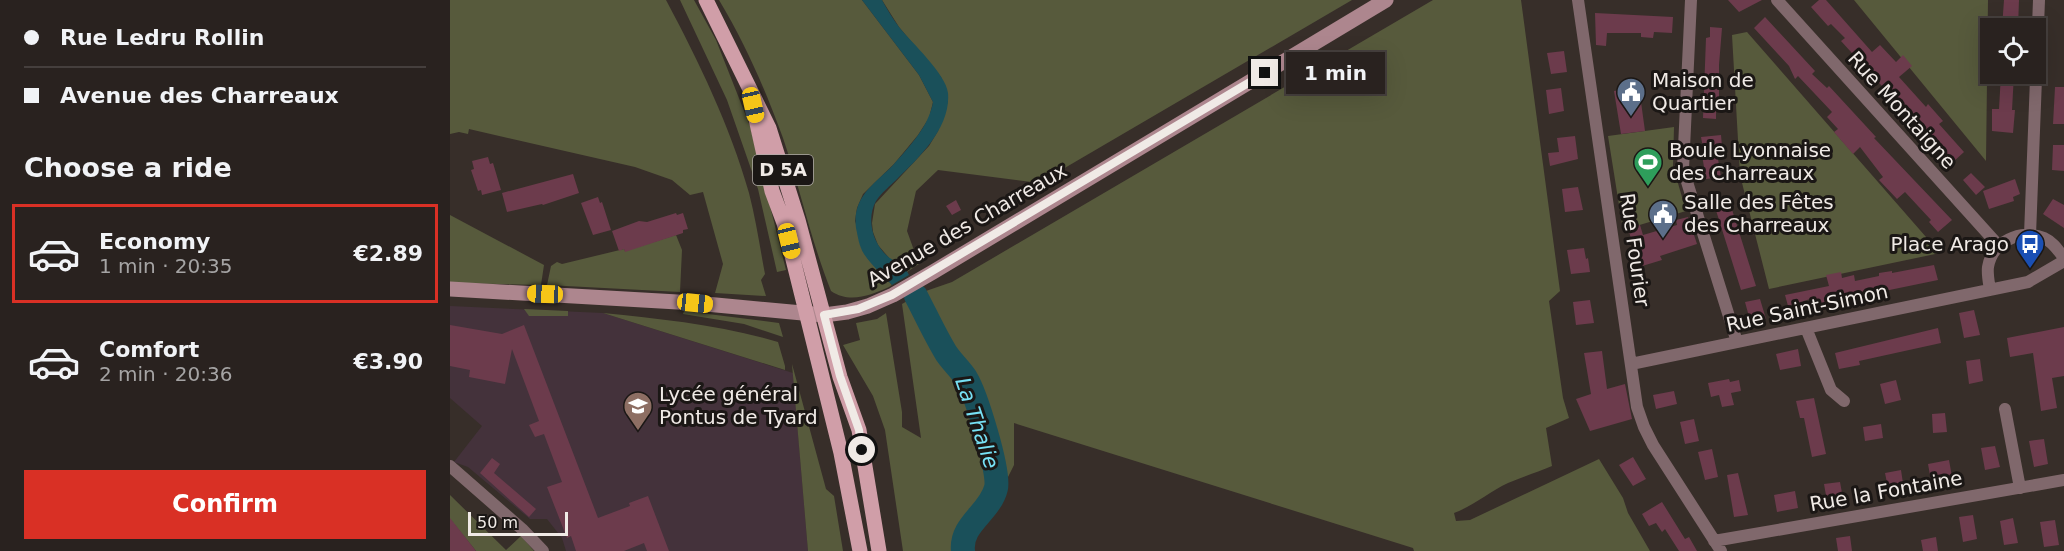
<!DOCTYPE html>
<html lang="en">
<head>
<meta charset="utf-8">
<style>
  body { margin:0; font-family:"DejaVu Sans",sans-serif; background:#352f2c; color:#f1f3f6; height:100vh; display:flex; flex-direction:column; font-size:22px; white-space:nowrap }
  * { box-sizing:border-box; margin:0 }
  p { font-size:20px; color:#a5a4a4 }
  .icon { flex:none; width:33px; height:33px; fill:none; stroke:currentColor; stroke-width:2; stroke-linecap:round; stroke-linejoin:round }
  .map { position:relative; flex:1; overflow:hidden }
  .drawer { display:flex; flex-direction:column; background:#29221f; width:450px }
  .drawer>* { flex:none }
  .banner { display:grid; align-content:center; height:132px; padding:0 24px; background:#29221f }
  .controls { position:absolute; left:1530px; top:18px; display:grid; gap:12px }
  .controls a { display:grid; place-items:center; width:66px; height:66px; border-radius:0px; background:#29221f; box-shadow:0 6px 24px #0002,0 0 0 2px #453f3d; font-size:30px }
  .scale { position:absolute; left:18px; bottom:15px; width:100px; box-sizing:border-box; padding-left:6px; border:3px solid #f0eae6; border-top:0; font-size:16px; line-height:21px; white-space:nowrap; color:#f0eae6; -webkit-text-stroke:4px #1b1715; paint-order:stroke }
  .end { position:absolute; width:27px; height:27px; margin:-14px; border:8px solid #f0eae6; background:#111; box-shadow:0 0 0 3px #111 }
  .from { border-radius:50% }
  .bubble { position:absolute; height:42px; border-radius:0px; background:#29221f; box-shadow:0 6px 24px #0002,0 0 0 2px #453f3d; font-size:20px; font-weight:800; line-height:42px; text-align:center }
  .car { position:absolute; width:18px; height:36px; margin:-18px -9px; border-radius:8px; box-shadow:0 0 4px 2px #0007; background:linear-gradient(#f5c518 24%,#345 0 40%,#f5c518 0 76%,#345 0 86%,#f5c518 0) }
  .banner b { display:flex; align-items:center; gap:21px; height:57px; font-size:22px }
  .banner b+b { border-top:2px solid #453f3d }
  .banner i { width:15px; height:15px; background:#f1f3f6 }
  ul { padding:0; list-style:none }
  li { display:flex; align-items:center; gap:18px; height:99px; margin:0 12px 9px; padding:0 12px; border:3px solid transparent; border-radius:0px }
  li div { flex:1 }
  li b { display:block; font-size:22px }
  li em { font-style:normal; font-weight:800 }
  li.current { border-color:#d93025 }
  li>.icon { width:54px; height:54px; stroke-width:1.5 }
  h2 { padding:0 24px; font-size:27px; line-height:72px }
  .button { display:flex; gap:12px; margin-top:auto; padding:12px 24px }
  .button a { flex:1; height:69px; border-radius:0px; background:#d93025; color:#fff; font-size:24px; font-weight:800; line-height:69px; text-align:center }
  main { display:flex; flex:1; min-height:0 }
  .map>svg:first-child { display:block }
  .education { fill:#44323b }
  .green { fill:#575a3c }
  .water { fill:#1a505a }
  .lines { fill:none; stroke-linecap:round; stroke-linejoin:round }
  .river { stroke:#1a505a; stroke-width:24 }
  .building { fill:#6c3b4c }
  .street { stroke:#80686c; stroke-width:12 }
  .secondary { stroke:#ad868e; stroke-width:15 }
  .primary { stroke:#d09ea8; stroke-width:15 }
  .route { stroke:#f0eae6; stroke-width:8 }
  .labels { text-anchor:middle; stroke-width:6; stroke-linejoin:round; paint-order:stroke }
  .shield { fill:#1b1715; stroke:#b0aba7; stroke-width:1.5 }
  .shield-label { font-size:18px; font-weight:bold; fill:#f0eae6 }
  .poi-label { font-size:20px; fill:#f0eae6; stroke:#1b1715; text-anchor:start }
  .street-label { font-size:20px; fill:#f0eae6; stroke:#1b1715 }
  .water-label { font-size:21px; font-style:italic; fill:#77e1f5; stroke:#1b1715 }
</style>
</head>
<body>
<main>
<section class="drawer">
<div class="banner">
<b><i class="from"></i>Rue Ledru Rollin</b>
<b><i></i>Avenue des Charreaux</b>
</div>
<h2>Choose a ride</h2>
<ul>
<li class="current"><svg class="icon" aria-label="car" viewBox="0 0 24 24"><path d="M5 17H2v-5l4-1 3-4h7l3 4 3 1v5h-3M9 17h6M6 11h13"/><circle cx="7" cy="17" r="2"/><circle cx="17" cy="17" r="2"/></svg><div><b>Economy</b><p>1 min · 20:35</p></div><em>€2.89</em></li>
<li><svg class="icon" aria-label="car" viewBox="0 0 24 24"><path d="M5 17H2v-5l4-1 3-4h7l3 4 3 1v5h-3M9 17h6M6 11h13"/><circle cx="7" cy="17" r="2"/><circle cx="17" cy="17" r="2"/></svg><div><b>Comfort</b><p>2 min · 20:36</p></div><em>€3.90</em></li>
</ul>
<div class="button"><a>Confirm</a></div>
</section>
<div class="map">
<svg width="1614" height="551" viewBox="0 0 1614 551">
  <rect width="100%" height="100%" fill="#372e29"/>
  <path class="education" d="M0 306 153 313 343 373 358 551H116L112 538 97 519H80L18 467 4 462 32 426 0 398Z"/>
  <path class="green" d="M0 0H216C249 62 280 126 299 193 306 220 310 248 315 274L311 280 316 296 265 293 273 264 253 192 240 195 222 180 185 167 19 129 18 134 9 132 0 134Z
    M230 0H244L266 40 300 126 336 270 327 272 308 189 277 100Z
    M269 0H412L469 75 483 102 479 118 468 135 444 164 413 194 407 208 405 221 418 259 442 285 439 287C421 295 400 304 381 291 361 241 350 188 333 138 316 91 295 43 269 0Z
    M432 0H902L589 183 488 170 466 191 457 231 469 264 457 272 453 264 440 259 428 245 423 232 422 223 425 204 479 146 488 131 498 101 491 77 449 27Z
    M983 0H1071L1110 291 1099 301 1113 398 1119 418 1096 428 1102 466C1088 472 1072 477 1058 483 1039 492 1023 506 1004 513L1006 521 1020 520 1149 459 1173 498 1178 513 1200 551H964L963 548 564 423V465L557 479 532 390 523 375 506 357 492 334 473 292 502 282Z
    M1404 0H1538L1536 161Z
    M1297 32 1490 253 1319 289 1290 175 1282 35Z
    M1224 127 1223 166 1236 211 1173 230 1158 136Z
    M0 215 94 265 91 285 0 283Z
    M226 235 232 250 230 292 97 285 101 266 107 262 112 264 174 249 175 251Z
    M459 300 485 349 510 381 519 405 538 490C526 505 501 530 507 551H453L435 430 423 396 393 345 410 340 406 323 427 319 436 313 452 412V427L471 438 452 304Z
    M74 309 118 311V316H79Z
    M234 311 329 323 333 337 294 324 233 314Z
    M153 313C212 319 271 325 328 342L335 366V370Z
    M342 364 376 489 384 496 393 551H358Z
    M0 495 56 550 71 536 84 551H26L0 519Z"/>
  <path class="water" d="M412 0H432C437 9 443 19 449 27 462 43 496 74 498 93 501 127 470 157 448 178 441 185 431 193 426 201 413 224 428 259 453 264L459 275 442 285C433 275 421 265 414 254 409 246 408 237 406 228 402 196 425 184 444 164 460 146 479 126 483 102L469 75Z"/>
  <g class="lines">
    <path class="river" d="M466 296C476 315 485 335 496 353 502 362 510 369 516 378 526 394 550 472 546 488 540 513 510 524 513 551"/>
  </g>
  <path class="building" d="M1278 0H1312L1289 12Z
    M1369 0H1376L1422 52 1430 45 1446 62 1453 55 1462 66 1449 77 1476 107 1478 104 1493 121 1489 124 1514 152 1502 163 1391 41 1395 38 1381 24 1378 26 1361 7Z
    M1554 0H1569L1568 28H1552Z
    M1145 13 1223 17 1222 33 1204 32 1203 38 1191 37V33H1157L1156 46 1146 45Z
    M1315 17 1365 71 1362 74 1377 88 1379 86 1426 137 1424 138 1502 220 1488 232 1479 222 1481 220 1455 192 1447 199 1429 180 1433 177 1410 147 1403 154 1384 132 1388 129 1377 117 1382 112 1348 76 1345 79 1339 66 1304 28Z
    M1260 27 1272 28 1269 65V112L1266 111V119L1253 118 1256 38 1260 37Z
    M1114 51 1117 72 1101 74 1097 53Z
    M1551 74H1564L1562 110H1565L1563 133 1542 131V109H1549Z
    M1605 87H1614V124H1603Z
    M1111 88 1114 111 1099 114 1096 90Z
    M1182 88 1185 103 1191 102 1195 131 1171 134 1164 91Z
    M1271 135 1273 158 1268 159 1271 177 1256 179 1251 149 1253 148 1251 137Z
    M1125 136 1128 159 1100 166 1098 153 1109 152 1107 138Z
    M1603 145H1614V171L1602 170Z
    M38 157 40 164 43 163 51 190 32 195 31 190 28 191 21 170 24 169 22 161Z
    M1521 173 1535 187 1526 195 1513 180Z
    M123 174 129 193 93 205 92 204 57 212 52 193Z
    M1565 179 1570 194 1563 197 1564 201 1539 209 1533 191Z
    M1128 187 1133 210 1115 212 1112 189Z
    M148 197 150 203 152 202 161 230 143 235 131 203Z
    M1603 199 1614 205V228L1593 214Z
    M506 200 511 210 502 215 496 206Z
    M1279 200 1306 286 1291 290 1264 204Z
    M226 213 227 215 233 213 238 229 233 230V233L175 252 174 249 169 251 162 231 189 221 197 222Z
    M1238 217 1247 244 1210 256 1212 260 1189 267 1178 228 1190 225 1193 235 1227 225 1226 220Z
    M1134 248 1136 259 1138 258 1140 272 1121 274 1117 250Z
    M1484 265 1488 280 1386 301 1361 306 1360 299 1338 306 1335 295 1379 286 1376 275 1391 272 1392 278 1404 275 1405 281 1429 276V273L1442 271V273Z
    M1310 299 1316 319 1301 324 1295 302Z
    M1140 300 1144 323 1126 325 1123 302Z
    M1524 310 1530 335 1514 338 1509 313Z
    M0 325 52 334 74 325 148 518 180 506 179 503 198 496 219 551H197L194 543 174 551H126L121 536 117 538 97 487 112 482 94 434 85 437 79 425 89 421 62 349 55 384 19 377 20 370 0 366Z
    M1614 327V376L1602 378 1607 408 1591 411 1583 353 1560 357 1557 338Z
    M1488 328 1491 343 1409 361 1410 365 1389 369 1385 353Z
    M1348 349 1351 366 1330 370 1326 354Z
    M1152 351 1157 389 1175 384 1182 419 1140 431 1126 399 1141 394 1134 353Z
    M1530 359 1533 381 1519 384 1516 361Z
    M1279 379 1280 382 1289 380 1291 391 1281 393 1284 405 1272 407 1269 395 1261 397 1258 383Z
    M1446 380 1451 400 1435 404 1430 384Z
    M1224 391 1227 404 1206 409 1203 395Z
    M1364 398 1376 454 1362 457 1354 418H1350L1346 401Z
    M1495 413 1497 432 1483 433 1482 414Z
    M1244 419 1249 441 1235 444 1230 422Z
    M1431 424 1433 438 1415 441 1413 427Z
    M1594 439 1598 464 1584 467 1579 441Z
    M1545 446 1550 467 1535 470 1531 448Z
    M1262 449 1268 477 1255 480 1248 452Z
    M1183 457 1196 479 1183 486 1169 465Z
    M42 458 50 464 44 473 86 509 79 517 30 473Z
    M1499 460 1502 477 1481 481 1478 464Z
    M1451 470 1454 490 1439 493 1435 473Z
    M1288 473 1298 515 1284 517 1277 475Z
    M1390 482 1394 504 1378 507 1374 484Z
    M1345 491 1348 508 1327 512 1324 495Z
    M1212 502 1235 539 1239 537 1247 551H1229L1215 529 1212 532 1206 523 1199 526 1192 514Z
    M1523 515 1527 539 1513 542 1509 517Z
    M0 518 15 537 26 551H0Z
    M1563 518 1568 543 1554 545 1550 521Z
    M1605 520 1609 545 1594 547 1590 522Z
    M1400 536 1402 551H1388L1386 538Z
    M1486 537 1488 551H1473L1471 540Z"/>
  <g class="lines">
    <path class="street" d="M1128 0 1187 407 1194 427 1203 445 1271 551
      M1241 0 1233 169 1287 342
      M1327 0 1549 246
      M1580 235 1589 0
      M1540 290C1539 283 1537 274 1538 267 1542 242 1571 228 1594 238 1603 242 1608 250 1614 258
      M1356 328 1381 390 1394 401
      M1181 364 1578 282 1614 261
      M1555 409 1570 488
      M0 466 72 529 93 551
      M1264 541 1614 480"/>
    <path class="secondary" d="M0 289 245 303 374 315 397 312 418 306 443 295 483 272 936 0"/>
    <path class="primary" d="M256 0 319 128 348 220 390 377 409 430 429 551
      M304 110 322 191 334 223 391 453 410 551"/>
  </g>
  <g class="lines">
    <path class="route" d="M412 450 409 430 390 376 374 315 408 309 442 295 815 73"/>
  </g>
  <defs>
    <g id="civic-pin" transform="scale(1.5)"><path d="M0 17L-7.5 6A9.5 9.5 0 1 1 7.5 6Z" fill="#5c6f8a" stroke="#1b1715"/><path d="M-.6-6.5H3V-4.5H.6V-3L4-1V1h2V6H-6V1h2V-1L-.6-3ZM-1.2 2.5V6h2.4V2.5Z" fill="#fff"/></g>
    <g id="stadium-pin" transform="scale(1.5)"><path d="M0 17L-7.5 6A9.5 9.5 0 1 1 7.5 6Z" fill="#2e9e5b" stroke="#1b1715"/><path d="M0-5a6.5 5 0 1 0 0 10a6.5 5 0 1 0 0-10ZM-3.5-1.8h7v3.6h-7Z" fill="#fff"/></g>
    <g id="bus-pin" transform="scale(1.5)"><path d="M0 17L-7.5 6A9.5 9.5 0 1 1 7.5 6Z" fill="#1a4fb4" stroke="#1b1715"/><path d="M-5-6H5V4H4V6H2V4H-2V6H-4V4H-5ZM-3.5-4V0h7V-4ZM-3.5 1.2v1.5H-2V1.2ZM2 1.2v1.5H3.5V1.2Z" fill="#fff"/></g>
    <g id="school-pin" transform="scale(1.5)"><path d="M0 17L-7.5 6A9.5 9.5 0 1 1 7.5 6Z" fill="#8d6e63" stroke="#1b1715"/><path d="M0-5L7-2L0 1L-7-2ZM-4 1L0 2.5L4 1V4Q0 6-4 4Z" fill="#fff"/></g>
  </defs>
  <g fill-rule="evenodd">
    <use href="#civic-pin" x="1181" y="92"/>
    <use href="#stadium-pin" x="1198" y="162"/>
    <use href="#civic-pin" x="1213" y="214"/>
    <use href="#bus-pin" x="1580" y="244"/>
    <use href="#school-pin" x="188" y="406"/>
  </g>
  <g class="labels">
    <rect class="shield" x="303" y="155" width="60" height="30" rx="4.5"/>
    <g class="shield-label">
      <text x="333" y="176">D 5A</text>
    </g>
    <g class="poi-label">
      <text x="1202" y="87">Maison de<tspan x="1202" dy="23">Quartier</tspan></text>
      <text x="1219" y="157">Boule Lyonnaise<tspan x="1219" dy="23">des Charreaux</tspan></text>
      <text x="1234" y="209">Salle des Fêtes<tspan x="1234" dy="23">des Charreaux</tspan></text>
      <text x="1559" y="251" text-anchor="end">Place Arago</text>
      <text x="209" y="401">Lycée général<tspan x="209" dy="23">Pontus de Tyard</tspan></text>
    </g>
    <g class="street-label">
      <text transform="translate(1452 110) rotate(48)" y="7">Rue Montaigne</text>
      <text transform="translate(517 225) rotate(-30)" y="7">Avenue des Charreaux</text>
      <text transform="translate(1185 250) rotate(82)" y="7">Rue Fourier</text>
      <text transform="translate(1357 308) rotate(-12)" y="7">Rue Saint-Simon</text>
      <text transform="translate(1436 491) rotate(-10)" y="7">Rue la Fontaine</text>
    </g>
    <g class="water-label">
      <text transform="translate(527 423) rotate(71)" y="7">La Thalie</text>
    </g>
  </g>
</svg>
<div class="controls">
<a><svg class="icon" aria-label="locate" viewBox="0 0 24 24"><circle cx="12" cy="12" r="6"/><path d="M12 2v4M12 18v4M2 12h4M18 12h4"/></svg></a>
</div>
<div class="scale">50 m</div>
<i class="end from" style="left:412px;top:450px"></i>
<i class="end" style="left:815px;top:73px"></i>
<div class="bubble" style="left:836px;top:52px;width:99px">1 min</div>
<i class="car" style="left:303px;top:105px;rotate:167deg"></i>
<i class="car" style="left:339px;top:241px;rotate:166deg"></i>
<i class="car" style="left:95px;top:294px;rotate:272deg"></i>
<i class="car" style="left:245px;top:303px;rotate:96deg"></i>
</div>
</main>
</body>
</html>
